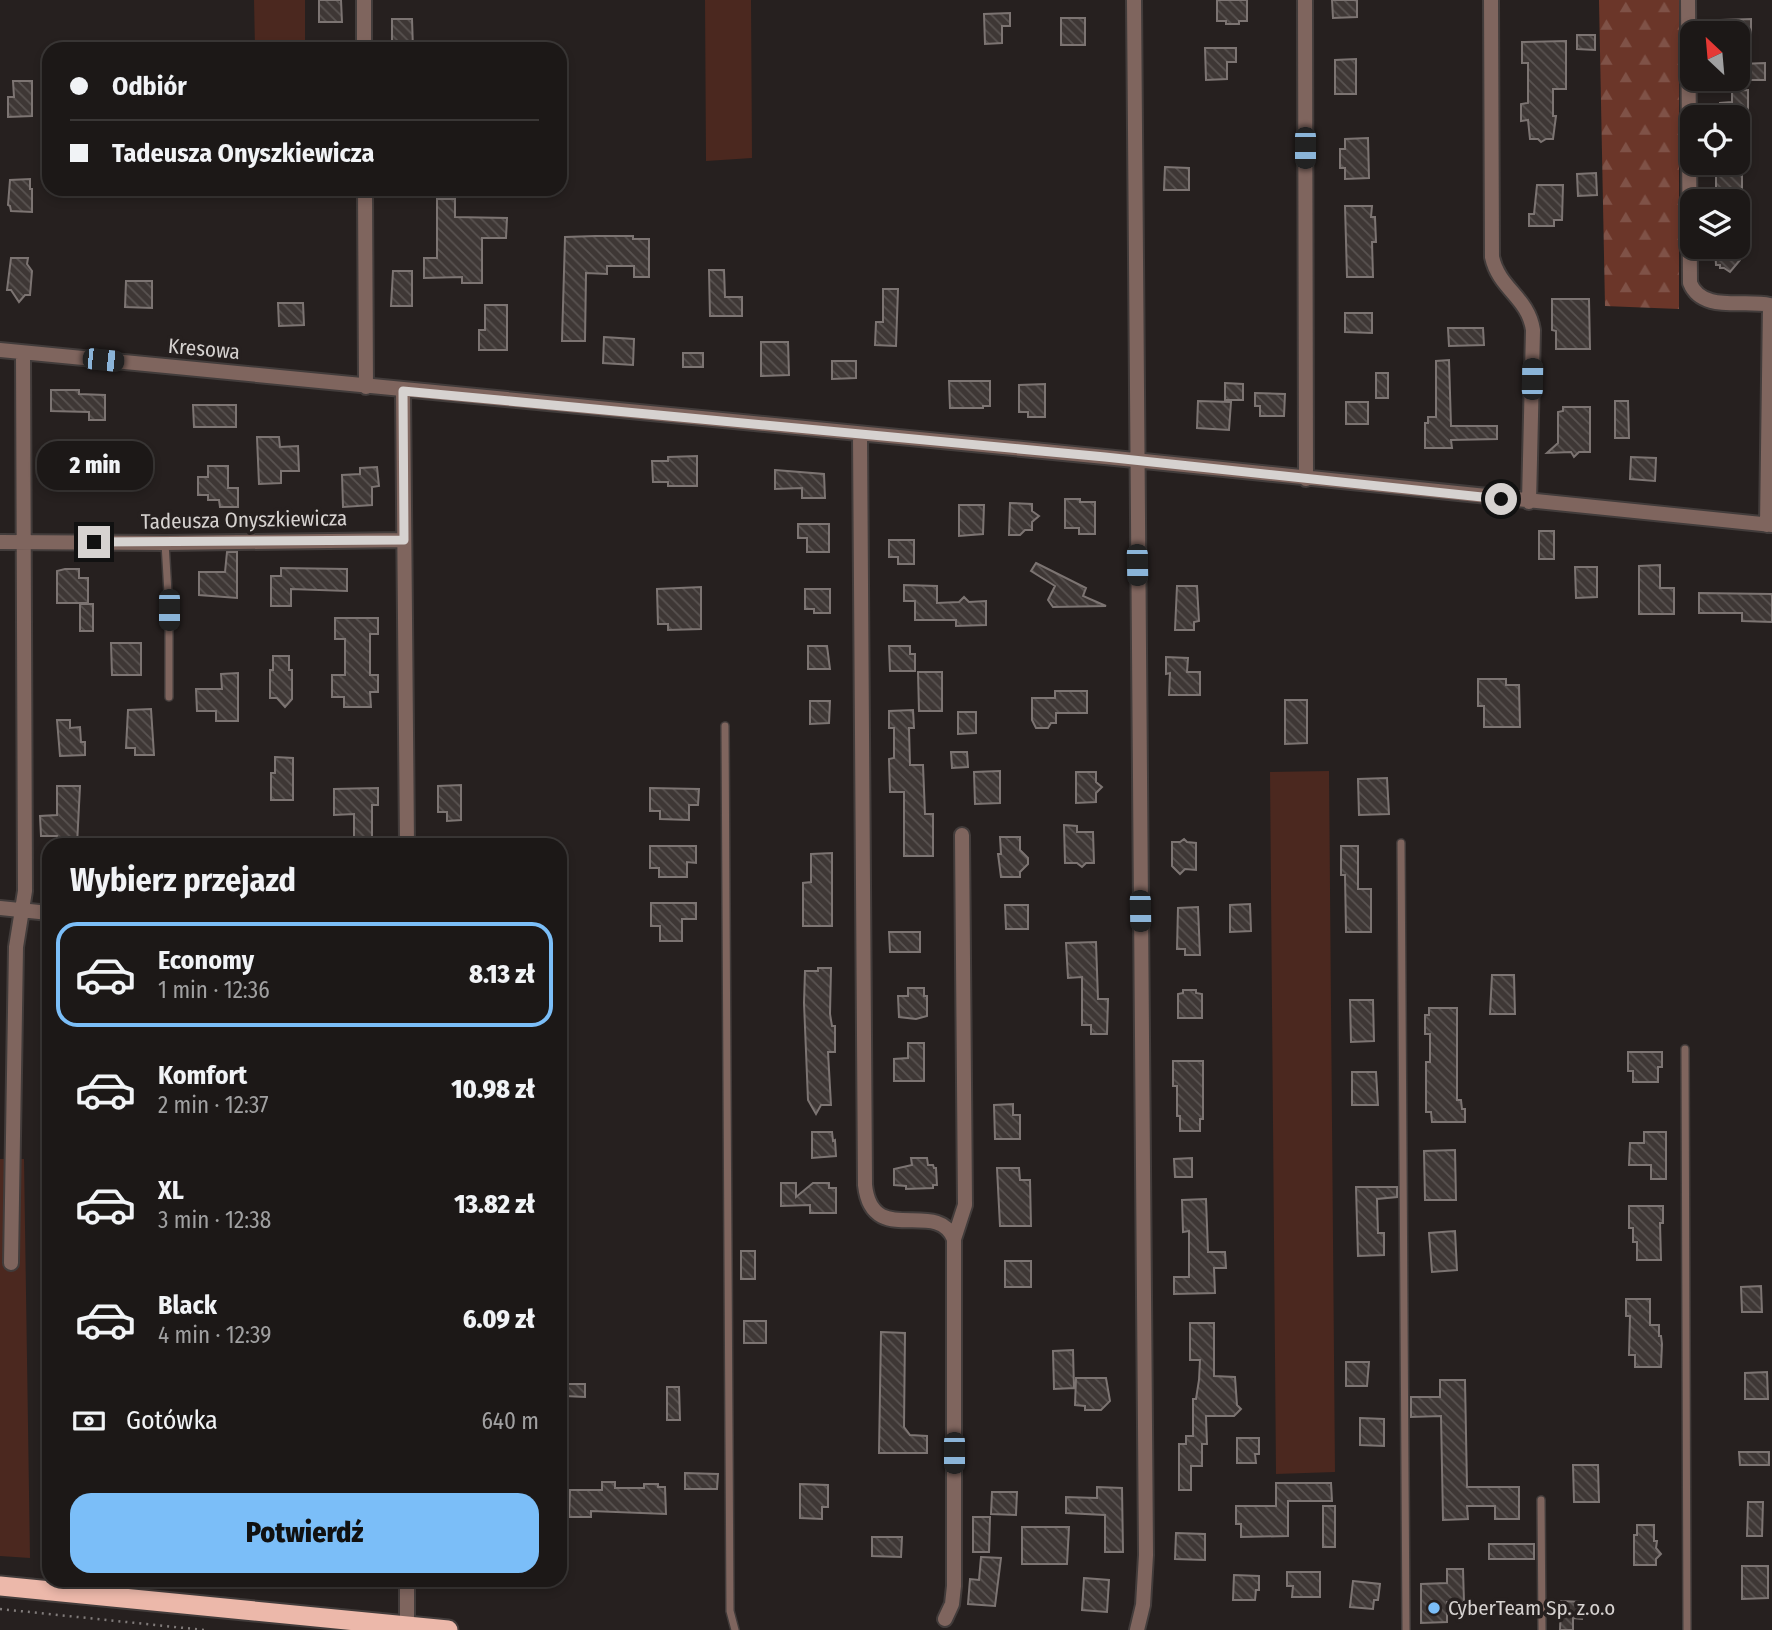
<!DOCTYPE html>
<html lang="pl">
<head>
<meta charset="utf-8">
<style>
  body { margin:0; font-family:"Fira Sans Condensed",sans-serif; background:#252120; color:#f1f3f6; height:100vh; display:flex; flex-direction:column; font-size:26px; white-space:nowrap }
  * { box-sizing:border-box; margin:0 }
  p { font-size:23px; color:#a0a0a1 }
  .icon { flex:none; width:38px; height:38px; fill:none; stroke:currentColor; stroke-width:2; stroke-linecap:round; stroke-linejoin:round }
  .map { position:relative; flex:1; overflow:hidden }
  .drawer { position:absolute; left:42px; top:838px; width:525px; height:749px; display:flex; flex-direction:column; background:#1c1817; border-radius:21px; box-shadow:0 4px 10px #0003,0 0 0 2px #3a3736 }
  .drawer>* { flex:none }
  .banner { position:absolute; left:42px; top:42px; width:525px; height:154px; border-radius:21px; box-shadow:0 4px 10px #0003,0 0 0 2px #3a3736; display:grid; align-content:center; height:154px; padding:0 28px; background:#1c1817 }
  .needle { width:46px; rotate:334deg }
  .controls { position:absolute; left:1680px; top:21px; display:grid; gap:14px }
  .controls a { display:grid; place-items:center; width:70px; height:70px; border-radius:14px; background:#1c1817; box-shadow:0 4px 10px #0003,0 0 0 2px #3a3736; font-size:35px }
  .end { position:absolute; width:32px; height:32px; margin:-16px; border:9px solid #d6d2d0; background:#111; box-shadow:0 0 0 4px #111 }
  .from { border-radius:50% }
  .bubble { position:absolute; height:49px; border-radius:21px; background:#1c1817; box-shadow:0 4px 10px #0003,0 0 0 2px #3a3736; font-size:23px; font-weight:800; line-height:49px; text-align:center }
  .car { position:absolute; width:21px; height:42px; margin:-21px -10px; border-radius:9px; box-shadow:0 0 5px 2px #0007; background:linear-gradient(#222 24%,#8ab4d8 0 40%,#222 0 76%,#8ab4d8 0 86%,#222 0) }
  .banner b { display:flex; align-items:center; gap:24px; height:66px; font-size:26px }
  .banner b+b { border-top:2px solid #3a3736 }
  .banner i { width:18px; height:18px; background:#f1f3f6 }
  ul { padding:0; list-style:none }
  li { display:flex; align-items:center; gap:21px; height:105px; margin:0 14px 10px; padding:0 14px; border:4px solid transparent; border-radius:21px }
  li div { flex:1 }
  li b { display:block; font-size:26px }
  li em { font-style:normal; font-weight:800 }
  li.selected { border-color:#7bbef8 }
  li>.icon { width:63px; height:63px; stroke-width:1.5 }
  h2 { padding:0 28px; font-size:32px; line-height:84px }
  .pay { display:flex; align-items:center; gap:18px; height:77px; padding:0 28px; font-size:26px }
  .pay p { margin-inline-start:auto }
  .cta { display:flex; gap:14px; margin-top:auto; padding:14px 28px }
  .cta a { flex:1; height:80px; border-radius:21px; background:#7bbef8; color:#111; font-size:28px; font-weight:800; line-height:80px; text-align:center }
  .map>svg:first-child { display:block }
  .green { fill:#4b281f }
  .forest { fill:url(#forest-firs) }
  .building { fill:url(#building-back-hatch); stroke:#7c7472; stroke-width:2 }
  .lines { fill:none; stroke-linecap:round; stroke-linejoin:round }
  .service-casing { stroke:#423c3b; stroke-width:10 }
  .minor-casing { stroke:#423c3b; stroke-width:18 }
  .trunk-casing { stroke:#423c3b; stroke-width:23 }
  .path { stroke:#807b7a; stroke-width:2.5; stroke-dasharray:2 5; stroke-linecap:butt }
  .service { stroke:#7f655e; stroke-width:7 }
  .minor { stroke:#7f655e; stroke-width:14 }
  .trunk { stroke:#ecb8aa; stroke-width:19 }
  .route { stroke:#d6d2d0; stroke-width:9 }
  .poi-dot { fill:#7bbef8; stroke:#26201f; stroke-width:2.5 }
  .labels { text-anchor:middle; stroke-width:7; stroke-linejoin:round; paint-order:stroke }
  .street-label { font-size:21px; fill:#d6d2d0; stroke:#26201f }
  .poi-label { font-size:21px; fill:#d6d2d0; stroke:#26201f; text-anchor:start }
</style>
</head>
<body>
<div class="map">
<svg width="1772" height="1630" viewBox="0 0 1772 1630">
  <defs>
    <pattern id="forest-firs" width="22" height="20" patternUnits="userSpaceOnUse" patternTransform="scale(1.75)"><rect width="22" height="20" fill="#6b3629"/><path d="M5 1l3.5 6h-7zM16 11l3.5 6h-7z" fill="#7f5247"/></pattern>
    <pattern id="building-back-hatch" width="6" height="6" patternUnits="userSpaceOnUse" patternTransform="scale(1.75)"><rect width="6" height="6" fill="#3e3735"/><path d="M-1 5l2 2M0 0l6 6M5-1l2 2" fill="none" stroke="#595351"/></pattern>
  </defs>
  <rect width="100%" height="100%" fill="#26201f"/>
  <path class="green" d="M254 0H305V49H255Z
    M705 0H751L752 158 706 161Z
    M1329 771 1335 1472 1276 1474 1270 772Z
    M0 1159H24L30 1558 0 1556Z"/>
  <path class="forest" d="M1599 0H1679V309L1605 306Z"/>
  <path class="building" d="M319 0H341L342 22H319Z
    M1217 0H1247V21H1239V24H1226V21H1217Z
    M1332 0H1357V17L1333 18Z
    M1010 13V26H1002V43L985 44 984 14Z
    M1061 18H1085V45H1061Z
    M392 19H412L413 49H392Z
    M1751 19V35L1721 33V20Z
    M1577 35H1595V50L1577 49Z
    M1566 41V89H1553V116H1556L1553 139H1546L1541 142 1538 139H1530L1528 120 1521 121V104L1528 103V63H1522V42Z
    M1205 48H1236V62H1227V79L1206 80Z
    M1356 59V94H1335V60Z
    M1765 63V80H1740V64Z
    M13 81H32V116L8 117V97H14Z
    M1748 90V117H1719L1720 103 1732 102V91Z
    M1368 138 1369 178 1345 179V168H1340V149H1345V139Z
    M1716 166H1738V175H1742V189H1732L1733 198H1716Z
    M1165 167 1189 168V190H1164Z
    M1596 173 1597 195 1578 196 1577 174Z
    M30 179V189H32V212L11 211 10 206 8 205 10 180Z
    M1537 185H1563L1562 220H1554V226H1529V214H1534Z
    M437 199H455V217L507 218 506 238H482V283H462V277L424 278V258H437Z
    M1345 206H1372L1371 217H1375L1376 242H1372L1373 277H1347Z
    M595 236H633V239H649V277H634V266H607V274L586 273 585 341H562L565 237Z
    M1715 247H1741L1740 260 1730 272 1724 268H1720V265H1716Z
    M11 258H28L27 264 32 271 30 295H25L19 302 11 290H7Z
    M709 270H724L725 297H742V316H710Z
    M393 271H412V306H391Z
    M126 281H152V308L125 307Z
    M883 289H898L896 346 875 345 876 322H883Z
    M1552 299H1589L1590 349H1556V331L1552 330Z
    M278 303H303L304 325 279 326Z
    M485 305H507V350H479V330H485Z
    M1345 313H1372V333L1345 332Z
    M1448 328H1483L1484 345 1449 346Z
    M604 337 634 339 633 365 603 363Z
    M761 342H788L789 375 761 376Z
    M683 353H703V367H683Z
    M1449 360 1451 426H1497V439L1451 440 1452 448H1425V423H1428V417H1436V361Z
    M832 361H856V378L832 379Z
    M1376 373H1388V398H1376Z
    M949 381H990V406H983V408H950Z
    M1225 383 1243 384V400H1225Z
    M1045 384V417H1028V412H1019V385Z
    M51 390H79V394L105 395V420H89V412L51 411Z
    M1255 393 1285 394 1284 416H1260V406H1255Z
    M1198 401 1231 402 1229 430 1197 428Z
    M1615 401H1628L1629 438H1615Z
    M1346 402H1368V424H1346Z
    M193 405H236V427H194Z
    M1563 407H1590V452H1579L1574 457 1571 452 1547 453 1558 443V412L1563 411Z
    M257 437H279L280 447 298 446 299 471H281V483L259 484Z
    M697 456V486H668V482H653L652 461H668V457Z
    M1631 457 1656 458 1655 481 1630 479Z
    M208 466H228V488H238V507H220L219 500H208V495H198V477H208Z
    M59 467H81V491H59Z
    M377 467 379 486 372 487V505L343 507 342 475 360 474V468Z
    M775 470 824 474 825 498H802V488L775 489Z
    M1065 499H1080V502H1095V534H1079V528H1065Z
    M1010 503 1032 504V511L1039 516 1032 522V530H1025L1020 535H1009Z
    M959 505H984L983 534 959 536Z
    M798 524H829V552H807V538H798Z
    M1539 531H1554V559H1539Z
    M889 540H914V564H898V557H889Z
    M227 552H237V598L199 595V572H225Z
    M1036 563 1086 588 1083 596 1106 606 1053 607 1048 600 1055 586 1031 571Z
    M1660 565V588H1674V614H1639V566Z
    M1575 567H1597V597L1576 598Z
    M281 568 347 569V591L291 589V606H271V576H281Z
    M65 569H79V578H88V603H57V571Z
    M904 585 937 586V603L959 602 964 597 969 602 986 601V625L956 626V620H915V601H904Z
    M1177 586H1197L1199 621 1194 622V630H1175Z
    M701 587V629L668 630V624H658L657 589Z
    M805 589H830V613H814V609H805Z
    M1699 593 1772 594V622L1742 621V613H1699Z
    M80 604H93V631H80Z
    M335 618H378V634H370V675H378V692H370L371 707H344V697H332V675H345V639H335Z
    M111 643H141V675H112Z
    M808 646H827L830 669H808Z
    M889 646H910V654H915V671H890Z
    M273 656H289V670H292V699L285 707 277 698H270V670H273Z
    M1166 657 1188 658 1187 672H1200V695H1169L1170 673 1166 674Z
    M918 672H942V711H919Z
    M238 673V721H216V711H197L196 689H222L221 674Z
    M1478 679H1506V685H1519L1520 727H1484V706H1478Z
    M1055 691H1087V713H1056V723H1051L1048 728H1036L1032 720V698H1055Z
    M1285 700H1307V743L1285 744Z
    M810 701H830L829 723 810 724Z
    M151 709 154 755H135V748H126L128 710Z
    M913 710 914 728H909L910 765H923L925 814H933V856H904V792H890L889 759 894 758V728H889V711Z
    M958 712H976V733L958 734Z
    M57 720H70V728L80 727 81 742H85V755L60 756Z
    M951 752H967L968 767 952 768Z
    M275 757 293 758V800H271V773H275Z
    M1000 771V803L975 804 974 772Z
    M1076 772H1096V782L1102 787 1096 793V802L1076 803Z
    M1387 778 1389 814 1359 815 1358 779Z
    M461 785V820L447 821V812H438V786Z
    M57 786H80L77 845H57V836H41L40 816 57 815Z
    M378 788V805H372V845H354V814L334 815V789Z
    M650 788 699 789 698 805H689V820L660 819V811H650Z
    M1064 825 1077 826V832H1093L1094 863H1086L1082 867 1077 863H1065Z
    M1000 837H1020V850L1028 858V864L1020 872V877H1001L998 854H1001Z
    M1184 839 1187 842 1196 843V870L1185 869 1180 874 1172 866V842H1180Z
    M650 846H696V863L687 862V877H659V868H650Z
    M1341 846H1358V889H1371V932H1346L1345 875H1341Z
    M832 853V926H803V883L811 882V854Z
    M651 903H696V919H682V941H660V926H651Z
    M1250 904 1251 931 1230 932V905Z
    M1005 905H1028V929H1006Z
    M1198 907 1200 955H1185V949H1177L1178 908Z
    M889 932H920V952H890Z
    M1096 942 1098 999H1108L1107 1034H1091V1025H1082V977L1068 978 1066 943Z
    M818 968H831L830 1014 832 1026H835V1052H828L831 1105H821L816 1114 808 1100 804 1003 805 971H818Z
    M1492 975H1514L1515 1014H1490Z
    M908 988H924V996H927V1016L916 1019 899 1017 898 996H908Z
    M1183 990H1196V993L1202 994V1018H1178V994L1183 993Z
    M1350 1000H1373L1374 1041 1351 1042Z
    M1429 1008H1457V1100H1461L1462 1109H1465V1122H1432L1431 1112H1426V1062H1430V1034H1425V1015H1429Z
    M908 1043H924V1081H894V1059L908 1058Z
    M1628 1052H1662V1067H1658V1082H1633V1071H1628Z
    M1173 1061H1203V1119H1200V1131H1180V1116H1177V1086H1173Z
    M1352 1072H1376L1378 1105H1352Z
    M1013 1104V1115H1020V1139H995L994 1105Z
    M812 1132H832L833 1141 835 1140 836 1156 812 1158Z
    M1644 1132H1666V1179H1651V1165H1629L1630 1143H1644Z
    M1455 1150 1456 1200H1425L1424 1151Z
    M911 1158H927L928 1165H933L934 1168H936L937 1185H933V1188L906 1189V1186L894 1185V1169L912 1165Z
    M1192 1158V1177H1175L1174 1159Z
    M997 1168H1019L1020 1180H1030L1031 1226H1000Z
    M781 1183H796V1197L813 1183H829V1188H836V1213H810V1205L781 1206Z
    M1356 1187H1397V1197L1377 1199 1378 1233H1384V1255L1358 1256Z
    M1206 1199 1208 1252H1225L1226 1268H1214L1215 1293 1174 1294V1277H1189V1231L1183 1232 1182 1200Z
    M1629 1206H1663V1223H1660L1661 1260H1637V1242H1633V1228H1629Z
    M1455 1231 1457 1270 1432 1272 1429 1233Z
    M741 1251H755V1279H741Z
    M1005 1261H1031V1287H1005Z
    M1761 1286 1762 1312H1742L1741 1287Z
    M1626 1299H1650V1325H1659V1336H1661L1662 1344 1661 1367H1635V1355H1629L1630 1316H1626Z
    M744 1321H766V1343H744Z
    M1190 1323H1214V1376L1235 1377 1237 1405 1241 1409 1234 1416H1206L1207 1444H1202V1466H1191V1490H1179V1444H1186V1436H1193V1399H1196L1199 1380 1200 1360H1190Z
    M881 1332 905 1333 904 1427 910 1435 927 1436V1453H879Z
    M1073 1350 1074 1388 1054 1389 1053 1351Z
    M1346 1362H1369L1367 1386H1346Z
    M1767 1372 1768 1399H1745V1373Z
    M1076 1378H1106L1110 1401 1101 1410H1085V1406L1075 1405Z
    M1440 1380H1465L1467 1487H1519V1519H1495V1506H1467L1468 1519 1443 1520 1441 1416 1411 1417V1397H1440Z
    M565 1384H585V1397L565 1396Z
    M667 1387H679L680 1420H667Z
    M1360 1418 1384 1419V1446L1360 1445Z
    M1237 1438H1259V1454H1255L1256 1463H1237Z
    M1739 1452H1769V1465H1740Z
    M1573 1465H1598L1599 1502H1574Z
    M685 1473 718 1474 717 1489H685Z
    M602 1482H615V1488H644V1484H658V1487H665L666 1514 591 1511V1517H569L570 1490H602Z
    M1276 1483H1331L1332 1501H1288V1536L1241 1537V1524H1236V1506H1276Z
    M800 1484 828 1485V1507H822V1519L800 1518Z
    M1097 1487 1122 1488 1123 1552H1105V1515L1066 1513V1497L1097 1498Z
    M992 1492H1017L1016 1515 991 1514Z
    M1748 1502H1763L1762 1536H1747Z
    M1323 1506H1335V1547H1323Z
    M973 1517H990L989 1552H973Z
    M1637 1525H1654V1541H1657L1656 1548 1661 1554 1656 1559V1565H1634V1535H1637Z
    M1022 1527H1069L1067 1564H1022Z
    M1176 1533 1205 1534V1560L1175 1559Z
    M872 1537H902L901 1557 872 1556Z
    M1489 1544H1534V1559H1489Z
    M981 1557 1001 1558 995 1606 968 1604 970 1579 979 1580Z
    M1742 1566H1768V1598L1742 1599Z
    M1447 1569H1463L1464 1602H1447V1622L1421 1623V1584L1447 1583Z
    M1287 1572H1320V1597H1292L1293 1586H1287Z
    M1234 1575 1259 1576V1590H1256L1255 1600H1233Z
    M1084 1578 1109 1580 1107 1612 1082 1610Z
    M1353 1581 1380 1584 1378 1600H1374L1373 1609 1350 1607Z
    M1561 1601 1583 1602 1582 1619 1573 1618V1630H1560Z"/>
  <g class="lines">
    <g class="service-casing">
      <path id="service" d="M165 543 169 610V697
        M725 726 730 1611 735 1630
        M1401 843 1406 1630
        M1685 1049 1687 1630
        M1541 1500 1542 1630"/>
    </g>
    <g class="minor-casing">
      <path id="minor" d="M364 0V49
        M1134 0 1146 1555 1143 1605 1137 1630
        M1305 0 1306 479
        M1491 0 1492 257C1499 289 1528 297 1533 330L1529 502
        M1688 0 1690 283C1702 313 1744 299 1770 305L1767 525
        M365 189 366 387
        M0 350 1105 457 1772 525
        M403 391 407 845
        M860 434 865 1185C872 1249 937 1197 954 1239V1586L952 1604 945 1619
        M0 542 165 543 404 540
        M0 908 49 913
        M954 1239 965 1205 962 835
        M11 1263 16 947 25 891 23 353
        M407 1626V1580"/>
    </g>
    <g class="trunk-casing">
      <path id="trunk" d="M0 1586 448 1630"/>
    </g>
    <path class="path" d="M0 1609 204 1630"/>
    <use href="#service" class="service"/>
    <use href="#minor" class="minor"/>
    <use href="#trunk" class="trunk"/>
  </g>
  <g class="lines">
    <path class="route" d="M94 542 404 540 403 391 1105 457 1501 499"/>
  </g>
  <circle class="poi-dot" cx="1434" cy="1608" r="7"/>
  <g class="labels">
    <g class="street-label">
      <text transform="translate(204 349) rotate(5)" y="7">Kresowa</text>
      <text transform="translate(244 520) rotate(-1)" y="7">Tadeusza Onyszkiewicza</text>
    </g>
    <g class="poi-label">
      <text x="1448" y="1615">CyberTeam Sp. z.o.o</text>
    </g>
  </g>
</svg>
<div class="controls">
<a><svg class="needle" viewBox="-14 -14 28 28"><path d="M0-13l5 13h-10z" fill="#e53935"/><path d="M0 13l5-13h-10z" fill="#a0a0a1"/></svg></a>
<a><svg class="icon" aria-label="locate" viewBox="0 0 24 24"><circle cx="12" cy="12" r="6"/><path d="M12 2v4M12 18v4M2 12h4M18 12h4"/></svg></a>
<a><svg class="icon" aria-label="layers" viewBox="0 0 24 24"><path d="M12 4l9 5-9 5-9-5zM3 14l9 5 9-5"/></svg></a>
</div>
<i class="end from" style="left:1501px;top:499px"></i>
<i class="end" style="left:94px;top:542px"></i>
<div class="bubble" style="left:37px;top:441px;width:116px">2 min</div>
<i class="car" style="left:1305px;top:148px;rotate:180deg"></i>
<i class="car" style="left:103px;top:360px;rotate:96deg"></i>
<i class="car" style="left:1532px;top:379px;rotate:1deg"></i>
<i class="car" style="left:1137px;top:565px;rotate:179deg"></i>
<i class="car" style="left:169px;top:610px;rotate:180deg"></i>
<i class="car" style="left:1140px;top:911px;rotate:179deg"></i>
<i class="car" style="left:954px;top:1453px;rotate:180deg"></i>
<div class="banner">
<b><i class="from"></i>Odbiór</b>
<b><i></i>Tadeusza Onyszkiewicza</b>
</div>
<section class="drawer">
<h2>Wybierz przejazd</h2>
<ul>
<li class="selected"><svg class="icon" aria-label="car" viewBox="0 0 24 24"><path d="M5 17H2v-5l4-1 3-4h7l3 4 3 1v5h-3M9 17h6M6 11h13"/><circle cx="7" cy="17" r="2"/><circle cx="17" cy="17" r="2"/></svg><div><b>Economy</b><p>1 min · 12:36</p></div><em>8.13 zł</em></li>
<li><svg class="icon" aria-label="car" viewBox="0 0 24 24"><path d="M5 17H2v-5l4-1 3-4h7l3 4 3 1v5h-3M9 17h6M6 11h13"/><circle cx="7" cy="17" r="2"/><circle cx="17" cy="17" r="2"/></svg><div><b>Komfort</b><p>2 min · 12:37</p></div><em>10.98 zł</em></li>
<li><svg class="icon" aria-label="car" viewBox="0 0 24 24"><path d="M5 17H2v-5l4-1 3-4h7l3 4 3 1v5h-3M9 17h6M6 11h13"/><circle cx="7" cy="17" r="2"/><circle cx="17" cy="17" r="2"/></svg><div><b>XL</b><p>3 min · 12:38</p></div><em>13.82 zł</em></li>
<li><svg class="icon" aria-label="car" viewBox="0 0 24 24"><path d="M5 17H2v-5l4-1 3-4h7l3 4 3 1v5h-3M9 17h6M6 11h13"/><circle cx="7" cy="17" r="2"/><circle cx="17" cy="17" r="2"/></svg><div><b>Black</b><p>4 min · 12:39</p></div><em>6.09 zł</em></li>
</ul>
<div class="pay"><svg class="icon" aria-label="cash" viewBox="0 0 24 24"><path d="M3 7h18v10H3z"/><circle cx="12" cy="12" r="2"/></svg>Gotówka<p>640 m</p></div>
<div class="cta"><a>Potwierdź</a></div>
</section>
</div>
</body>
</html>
